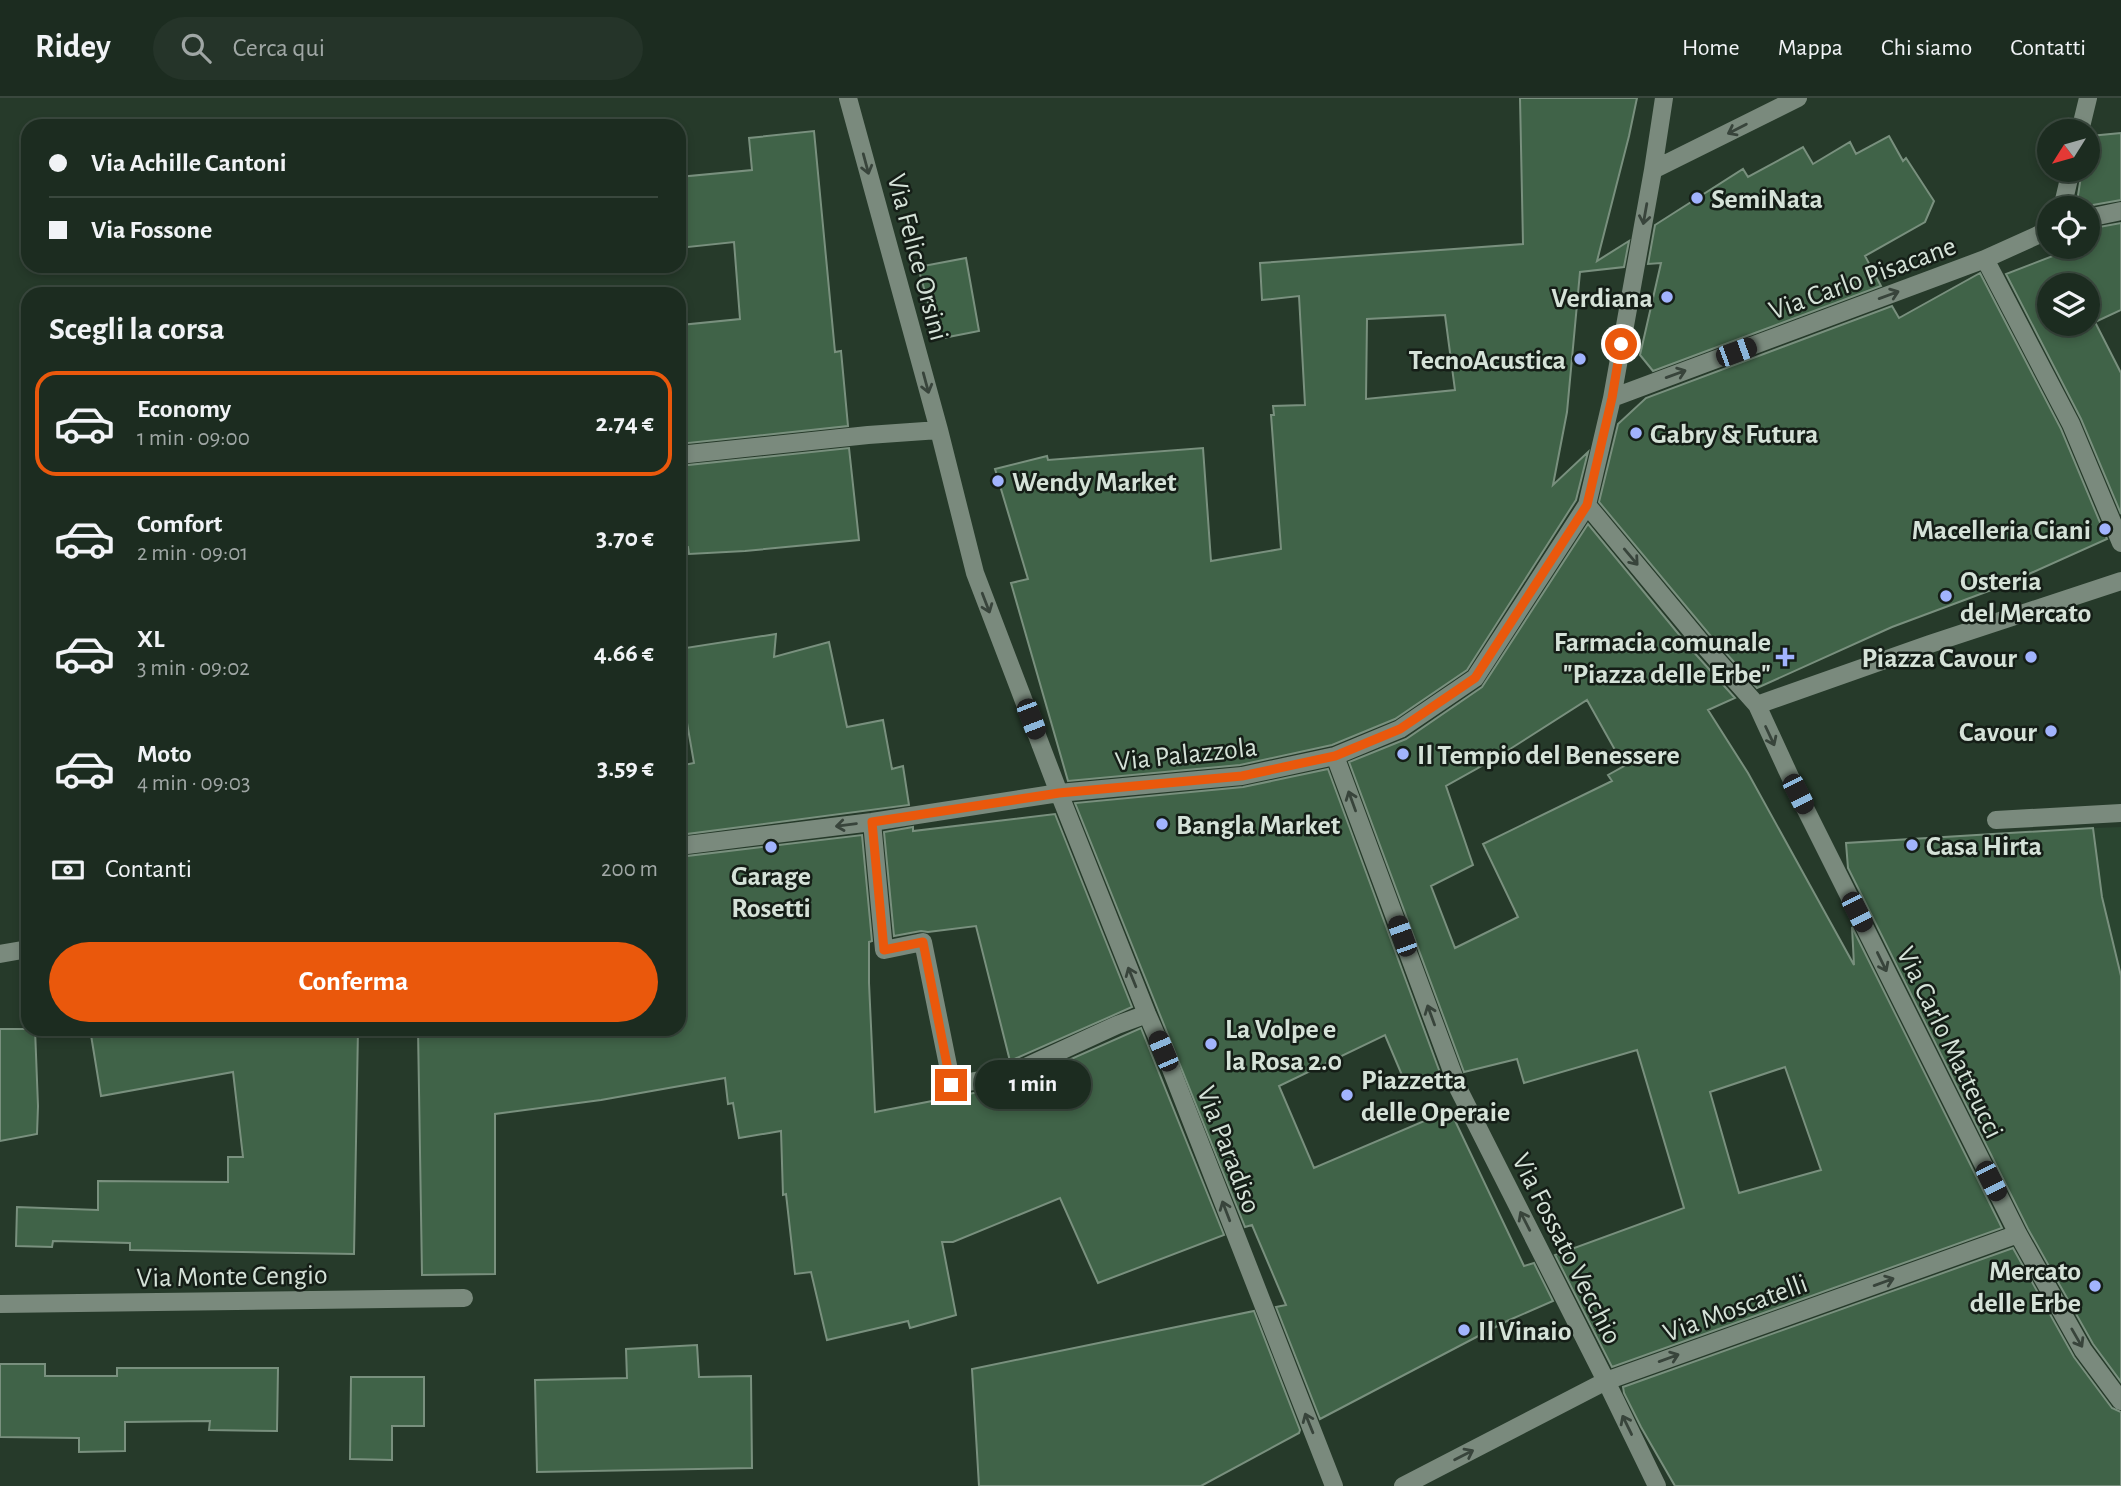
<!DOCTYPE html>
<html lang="it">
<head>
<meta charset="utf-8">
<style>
  body { margin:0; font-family:"Alegreya Sans",sans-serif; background:#253429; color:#f1f3f6; height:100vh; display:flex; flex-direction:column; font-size:26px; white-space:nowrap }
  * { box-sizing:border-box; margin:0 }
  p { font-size:23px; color:#a0a7a5 }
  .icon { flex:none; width:38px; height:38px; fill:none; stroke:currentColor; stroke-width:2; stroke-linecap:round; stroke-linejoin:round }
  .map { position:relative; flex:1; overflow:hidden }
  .panel { position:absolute; left:21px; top:189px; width:665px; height:749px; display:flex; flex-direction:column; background:#1c2c20; border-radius:21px; box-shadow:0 4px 10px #0003,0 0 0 2px #3a483e }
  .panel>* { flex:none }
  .hud { position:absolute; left:21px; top:21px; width:665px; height:154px; border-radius:21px; box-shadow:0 4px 10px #0003,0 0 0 2px #3a483e; display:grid; align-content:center; height:154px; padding:0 28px; background:#1c2c20 }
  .needle { width:46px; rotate:233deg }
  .tools { position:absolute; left:2037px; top:21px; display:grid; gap:14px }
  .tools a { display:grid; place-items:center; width:63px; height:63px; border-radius:50%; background:#1c2c20; box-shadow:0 4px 10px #0003,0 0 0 2px #3a483e; font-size:35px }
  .end { position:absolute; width:32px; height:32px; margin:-16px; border:9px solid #ea580c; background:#fff; box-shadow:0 0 0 4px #fff }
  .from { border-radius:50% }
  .bubble { position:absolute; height:49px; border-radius:24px; background:#1c2c20; box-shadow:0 4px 10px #0003,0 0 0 2px #3a483e; font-size:23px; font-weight:700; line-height:49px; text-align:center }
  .car { position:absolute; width:21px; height:42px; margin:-21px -10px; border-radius:9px; box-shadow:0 0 5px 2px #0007; background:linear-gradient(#222 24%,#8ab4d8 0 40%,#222 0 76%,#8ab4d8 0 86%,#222 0) }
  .hud b { display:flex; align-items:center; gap:24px; height:66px; font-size:26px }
  .hud b+b { border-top:2px solid #3a483e }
  .hud i { width:18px; height:18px; background:#f1f3f6 }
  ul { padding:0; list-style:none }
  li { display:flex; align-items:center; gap:21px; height:105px; margin:0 14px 10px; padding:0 14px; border:4px solid transparent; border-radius:21px }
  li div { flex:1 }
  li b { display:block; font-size:26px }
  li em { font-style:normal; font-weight:700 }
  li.on { border-color:#ea580c }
  li>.icon { width:63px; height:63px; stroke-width:1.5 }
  h2 { padding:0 28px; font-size:32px; line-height:84px }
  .pay { display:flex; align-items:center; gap:18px; height:77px; padding:0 28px; font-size:26px }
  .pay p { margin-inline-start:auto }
  .button { display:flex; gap:14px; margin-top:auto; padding:14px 28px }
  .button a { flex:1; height:80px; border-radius:42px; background:#ea580c; color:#fff; font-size:28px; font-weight:700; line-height:80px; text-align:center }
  header { display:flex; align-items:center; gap:42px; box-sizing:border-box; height:98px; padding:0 35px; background:#1c2c20; border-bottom:2px solid #3a483e }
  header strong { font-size:33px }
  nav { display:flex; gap:38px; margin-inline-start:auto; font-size:24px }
  .search { width:490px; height:63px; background:#253429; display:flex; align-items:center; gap:18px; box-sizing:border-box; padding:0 24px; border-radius:38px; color:#a0a7a5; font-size:26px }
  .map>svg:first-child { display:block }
  .built { fill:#2a4530 }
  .building { fill:#406348; stroke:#79907e; stroke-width:2; fill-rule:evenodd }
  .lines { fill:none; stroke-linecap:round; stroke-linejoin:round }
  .minor { stroke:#7a8a7d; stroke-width:18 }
  .oneway { stroke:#38443b }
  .route { stroke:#ea580c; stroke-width:9 }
  .poi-dot { fill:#a1b3fd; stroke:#151e17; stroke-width:2.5 }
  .labels { text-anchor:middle; stroke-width:5; stroke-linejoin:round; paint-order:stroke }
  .poi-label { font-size:28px; font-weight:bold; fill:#d5e2d8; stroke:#151e17; text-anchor:start }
  .street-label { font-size:28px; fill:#d5e2d8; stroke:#151e17 }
</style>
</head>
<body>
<header>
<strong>Ridey</strong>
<div class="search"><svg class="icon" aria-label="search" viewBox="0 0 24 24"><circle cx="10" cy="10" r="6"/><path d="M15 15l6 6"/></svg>Cerca qui</div>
<nav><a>Home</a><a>Mappa</a><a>Chi siamo</a><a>Contatti</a></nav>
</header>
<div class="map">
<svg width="2121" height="1388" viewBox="0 0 2121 1388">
  <rect width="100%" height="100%" fill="#263a2a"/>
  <path class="built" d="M2121 729V993L2069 802 2102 799 2094 730Z"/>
  <path class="building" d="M1520 0H1637L1629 38 1597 163 1629 143 1624 169 1580 174 1567 314 1553 387 1588 354 1576 402 1467 572 1395 621 1332 647 1240 667 1068 683 1011 485 1028 481 995 371 1047 358 1048 362 1203 350 1211 463 1281 451 1271 317H1274L1273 308 1305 307 1299 198 1262 202 1260 165 1523 146ZM1445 217 1455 292 1366 301 1367 221Z
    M814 33 835 254 841 253 848 328 679 346V250H682L681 227 740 221 734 144 679 150V79L752 72 749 40Z
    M2121 35V102L2076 110 2082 72H2088V41L2090 38Z
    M1889 38 1903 63 1906 60 1934 103 1925 124 1865 158 1881 188 1653 273 1640 257 1661 165 1648 166 1655 127 1743 71 1748 79 1803 49 1813 66 1850 44 1856 56Z
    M2121 125V212L2095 224 2121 275V416L2081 321 2006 176 2071 151V149H2088V131ZM2049 187H2088V226H2049Z
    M966 160 979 233 938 241 918 169Z
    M1980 175 2061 331 2107 441 2002 488 1892 529 1757 590 1709 536 1599 404 1618 326 1646 300 1892 208 1899 220Z
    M849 350 859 442 745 453 689 456 688 449 679 450V368Z
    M1588 426 1691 551 1735 600 1708 612 1748 675 1854 867 1852 829 2002 1130 1612 1269 1555 1157 1684 1110 1637 952 1524 985 1517 961 1464 974 1349 664 1406 641 1482 589ZM1587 602 1624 668 1608 677 1612 683 1483 746 1518 819 1455 850 1431 788 1473 767 1446 688 1496 660ZM1785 969 1821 1072 1739 1095 1710 994Z
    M776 536 774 559 829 544 847 629 883 622 892 671 903 668 909 707 679 737V668L694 665 679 579V551Z
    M1328 671 1442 980 1407 989 1385 937 1279 988 1314 1070 1450 1012 1524 1168 1534 1165 1553 1203 1507 1223 1320 1321 1276 1209 1286 1207 1252 1127 1245 1129 1075 705 1243 689Z
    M1055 716 1132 909 1010 963 976 828 928 834 921 833 894 838 884 734 913 729V733Z
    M2093 730 2102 799 2121 878V1284L2093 1246 2028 1131 1848 770 1846 745Z
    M862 737 872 843 869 844V885L875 1014 1010 988 1141 930 1224 1137 1098 1185 1060 1100 953 1144H942L956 1217 910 1230 908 1223 827 1242 811 1174 795 1176 786 1096 783 1097 781 1033 739 1040 733 1005 728 1006 725 980 601 1002 495 1016V1176L422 1177 418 931H679V759Z
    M0 931H35L38 1008 37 1036 0 1043Z
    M90 931H358L354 1156 130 1152V1145L53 1143 52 1149 16 1148 17 1109 98 1112V1083L228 1084V1059H243L233 974 101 998Z
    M2013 1150 2074 1259 2112 1310 2121 1314V1388H1675L1641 1329 1624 1295 1623 1289Z
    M1254 1213 1300 1332 1299 1335 1201 1388H979L972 1271Z
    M697 1247 699 1279 751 1278 752 1370 537 1374 535 1282 627 1280 626 1251Z
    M0 1266H45V1278H117V1270H278L277 1333 209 1332 210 1323 125 1324V1353L79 1354V1340L0 1339Z
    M351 1279H424V1328H392V1362L350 1361Z"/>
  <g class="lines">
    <path class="minor" d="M848 0 939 332 975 475 1059 695 1147 916 1171 971 1334 1388
      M2080 33 2088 0
      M1653 72 1798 0
      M2064 110V102L2071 72
      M2088 120 2121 113
      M1985 161 2071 326 2121 445
      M1612 300 1985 161 2049 132
      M679 357 868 337 939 332
      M1587 407 1700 543 1757 607 1798 696 2018 1136 2083 1252 2121 1303
      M1757 607 1930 546 2121 483
      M1335 658 1459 992 1606 1283 1657 1388
      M1996 722 2121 715
      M872 724 884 852 923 844 952 987 1008 977 1117 927 1147 916
      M679 748 872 724 1059 695 1242 678 1335 658 1400 631 1475 580 1587 407 1612 300 1653 72 1664 0
      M0 856 28 851
      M0 1206 464 1200
      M1403 1388 1606 1283 2018 1136"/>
  </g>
  <defs><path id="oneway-shaft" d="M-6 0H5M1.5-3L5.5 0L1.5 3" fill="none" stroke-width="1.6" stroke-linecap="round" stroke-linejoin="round" transform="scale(1.75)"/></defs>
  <g class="oneway">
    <use href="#oneway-shaft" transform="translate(1737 31) rotate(153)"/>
    <use href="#oneway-shaft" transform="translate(866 66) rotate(75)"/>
    <use href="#oneway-shaft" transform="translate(1645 116) rotate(100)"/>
    <use href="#oneway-shaft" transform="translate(1889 197) rotate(-20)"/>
    <use href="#oneway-shaft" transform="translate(1676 276) rotate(-20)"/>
    <use href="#oneway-shaft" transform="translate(926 285) rotate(75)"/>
    <use href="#oneway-shaft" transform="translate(1631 459) rotate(50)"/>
    <use href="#oneway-shaft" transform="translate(986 505) rotate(69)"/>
    <use href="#oneway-shaft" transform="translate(1770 638) rotate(65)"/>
    <use href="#oneway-shaft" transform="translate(1352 703) rotate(-110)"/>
    <use href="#oneway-shaft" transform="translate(846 727) rotate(173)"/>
    <use href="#oneway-shaft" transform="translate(1882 864) rotate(64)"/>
    <use href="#oneway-shaft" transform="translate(1132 879) rotate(-112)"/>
    <use href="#oneway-shaft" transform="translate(1431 917) rotate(-110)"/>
    <use href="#oneway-shaft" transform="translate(1226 1113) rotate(-111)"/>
    <use href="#oneway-shaft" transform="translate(1525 1123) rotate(-117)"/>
    <use href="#oneway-shaft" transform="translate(1884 1184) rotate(-20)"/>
    <use href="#oneway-shaft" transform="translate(2077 1240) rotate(60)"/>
    <use href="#oneway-shaft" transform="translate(1669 1260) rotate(-20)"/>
    <use href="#oneway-shaft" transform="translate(1309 1325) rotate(-112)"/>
    <use href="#oneway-shaft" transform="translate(1627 1327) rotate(-116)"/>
    <use href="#oneway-shaft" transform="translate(1464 1357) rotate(-27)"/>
  </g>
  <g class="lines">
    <path class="route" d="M951 987 923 844 884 852 872 724 1059 695 1242 678 1335 658 1400 631 1475 580 1587 407 1612 300 1621 246"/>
  </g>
  <g class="poi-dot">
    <circle cx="1697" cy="100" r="7"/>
    <circle cx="1667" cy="199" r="7"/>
    <circle cx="1580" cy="261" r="7"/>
    <circle cx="1636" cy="335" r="7"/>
    <circle cx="998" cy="383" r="7"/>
    <circle cx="2105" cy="431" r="7"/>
    <circle cx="1946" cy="498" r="7"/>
    <path d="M1781.5 548.5h7v7h7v7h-7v7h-7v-7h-7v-7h7z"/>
    <circle cx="2031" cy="559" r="7"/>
    <circle cx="2051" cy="633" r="7"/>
    <circle cx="1403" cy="656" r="7"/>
    <circle cx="1162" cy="726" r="7"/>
    <circle cx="1912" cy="747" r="7"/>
    <circle cx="771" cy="749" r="7"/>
    <circle cx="1211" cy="946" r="7"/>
    <circle cx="1347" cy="997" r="7"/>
    <circle cx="2095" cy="1188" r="7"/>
    <circle cx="1464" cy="1232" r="7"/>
  </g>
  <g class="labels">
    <g class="poi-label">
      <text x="1711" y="110">SemiNata</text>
      <text x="1653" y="209" text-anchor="end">Verdiana</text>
      <text x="1566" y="271" text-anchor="end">TecnoAcustica</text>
      <text x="1650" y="345">Gabry &amp; Futura</text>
      <text x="1012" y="393">Wendy Market</text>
      <text x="2091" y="441" text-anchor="end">Macelleria Ciani</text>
      <text x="1960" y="492">Osteria<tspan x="1960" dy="32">del Mercato</tspan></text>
      <text x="1771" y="553" text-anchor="end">Farmacia comunale<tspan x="1771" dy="32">"Piazza delle Erbe"</tspan></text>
      <text x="2017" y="569" text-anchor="end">Piazza Cavour</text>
      <text x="2037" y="643" text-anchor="end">Cavour</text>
      <text x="1417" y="666">Il Tempio del Benessere</text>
      <text x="1176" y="736">Bangla Market</text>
      <text x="1926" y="757">Casa Hirta</text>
      <text x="771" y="787" text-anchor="middle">Garage<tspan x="771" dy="32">Rosetti</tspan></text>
      <text x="1225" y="940">La Volpe e<tspan x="1225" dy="32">la Rosa 2.0</tspan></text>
      <text x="1361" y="991">Piazzetta<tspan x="1361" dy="32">delle Operaie</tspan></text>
      <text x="2081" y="1182" text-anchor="end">Mercato<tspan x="2081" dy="32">delle Erbe</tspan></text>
      <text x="1478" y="1242">Il Vinaio</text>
    </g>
    <g class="street-label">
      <text transform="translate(919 159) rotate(75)" y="10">Via Felice Orsini</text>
      <text transform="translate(1862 179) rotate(-20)" y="10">Via Carlo Pisacane</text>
      <text transform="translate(1186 655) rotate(-6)" y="10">Via Palazzola</text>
      <text transform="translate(1951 944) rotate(64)" y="10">Via Carlo Matteucci</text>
      <text transform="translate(1230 1051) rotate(69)" y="10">Via Paradiso</text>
      <text transform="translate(1568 1150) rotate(63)" y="10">Via Fossato Vecchio</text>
      <text transform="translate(232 1177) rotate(-1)" y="10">Via Monte Cengio</text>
      <text transform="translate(1735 1209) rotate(-20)" y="10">Via Moscatelli</text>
    </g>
  </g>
</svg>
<div class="tools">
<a><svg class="needle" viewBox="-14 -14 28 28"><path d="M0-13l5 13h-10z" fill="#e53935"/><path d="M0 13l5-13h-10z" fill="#a0a7a5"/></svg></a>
<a><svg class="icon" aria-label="locate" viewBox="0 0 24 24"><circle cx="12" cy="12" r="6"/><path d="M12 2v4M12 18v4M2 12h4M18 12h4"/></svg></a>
<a><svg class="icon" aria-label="layers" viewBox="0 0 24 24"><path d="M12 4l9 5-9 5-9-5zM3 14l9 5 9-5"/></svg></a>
</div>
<i class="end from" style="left:1621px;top:246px"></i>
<i class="end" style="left:951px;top:987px"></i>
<div class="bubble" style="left:975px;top:962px;width:116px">1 min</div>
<i class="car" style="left:1736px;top:254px;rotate:70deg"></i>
<i class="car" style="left:1031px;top:621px;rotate:159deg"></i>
<i class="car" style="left:1798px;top:696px;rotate:153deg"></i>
<i class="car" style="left:1857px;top:814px;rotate:153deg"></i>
<i class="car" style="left:1402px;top:838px;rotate:340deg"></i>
<i class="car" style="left:1163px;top:953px;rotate:337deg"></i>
<i class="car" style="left:1991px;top:1083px;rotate:153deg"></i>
<div class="hud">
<b><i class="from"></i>Via Achille Cantoni</b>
<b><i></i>Via Fossone</b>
</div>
<section class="panel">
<h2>Scegli la corsa</h2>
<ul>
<li class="on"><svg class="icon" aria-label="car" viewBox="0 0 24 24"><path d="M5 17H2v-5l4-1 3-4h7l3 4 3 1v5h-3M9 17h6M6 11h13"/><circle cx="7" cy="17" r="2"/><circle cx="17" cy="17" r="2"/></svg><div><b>Economy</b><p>1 min · 09:00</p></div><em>2.74 €</em></li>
<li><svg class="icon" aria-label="car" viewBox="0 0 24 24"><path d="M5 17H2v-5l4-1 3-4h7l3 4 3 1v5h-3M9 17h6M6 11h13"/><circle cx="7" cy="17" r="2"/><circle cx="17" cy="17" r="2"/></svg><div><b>Comfort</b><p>2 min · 09:01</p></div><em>3.70 €</em></li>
<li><svg class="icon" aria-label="car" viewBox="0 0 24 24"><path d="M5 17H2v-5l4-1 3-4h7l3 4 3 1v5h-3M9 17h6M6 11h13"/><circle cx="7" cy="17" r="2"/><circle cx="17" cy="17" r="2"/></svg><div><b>XL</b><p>3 min · 09:02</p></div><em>4.66 €</em></li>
<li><svg class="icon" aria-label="car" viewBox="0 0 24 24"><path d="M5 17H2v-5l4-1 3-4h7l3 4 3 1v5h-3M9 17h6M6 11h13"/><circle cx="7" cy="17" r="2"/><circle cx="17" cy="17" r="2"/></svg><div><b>Moto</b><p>4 min · 09:03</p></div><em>3.59 €</em></li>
</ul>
<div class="pay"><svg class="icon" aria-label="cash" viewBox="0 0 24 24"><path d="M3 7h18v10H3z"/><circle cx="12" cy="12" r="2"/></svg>Contanti<p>200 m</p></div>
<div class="button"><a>Conferma</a></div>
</section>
</div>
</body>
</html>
